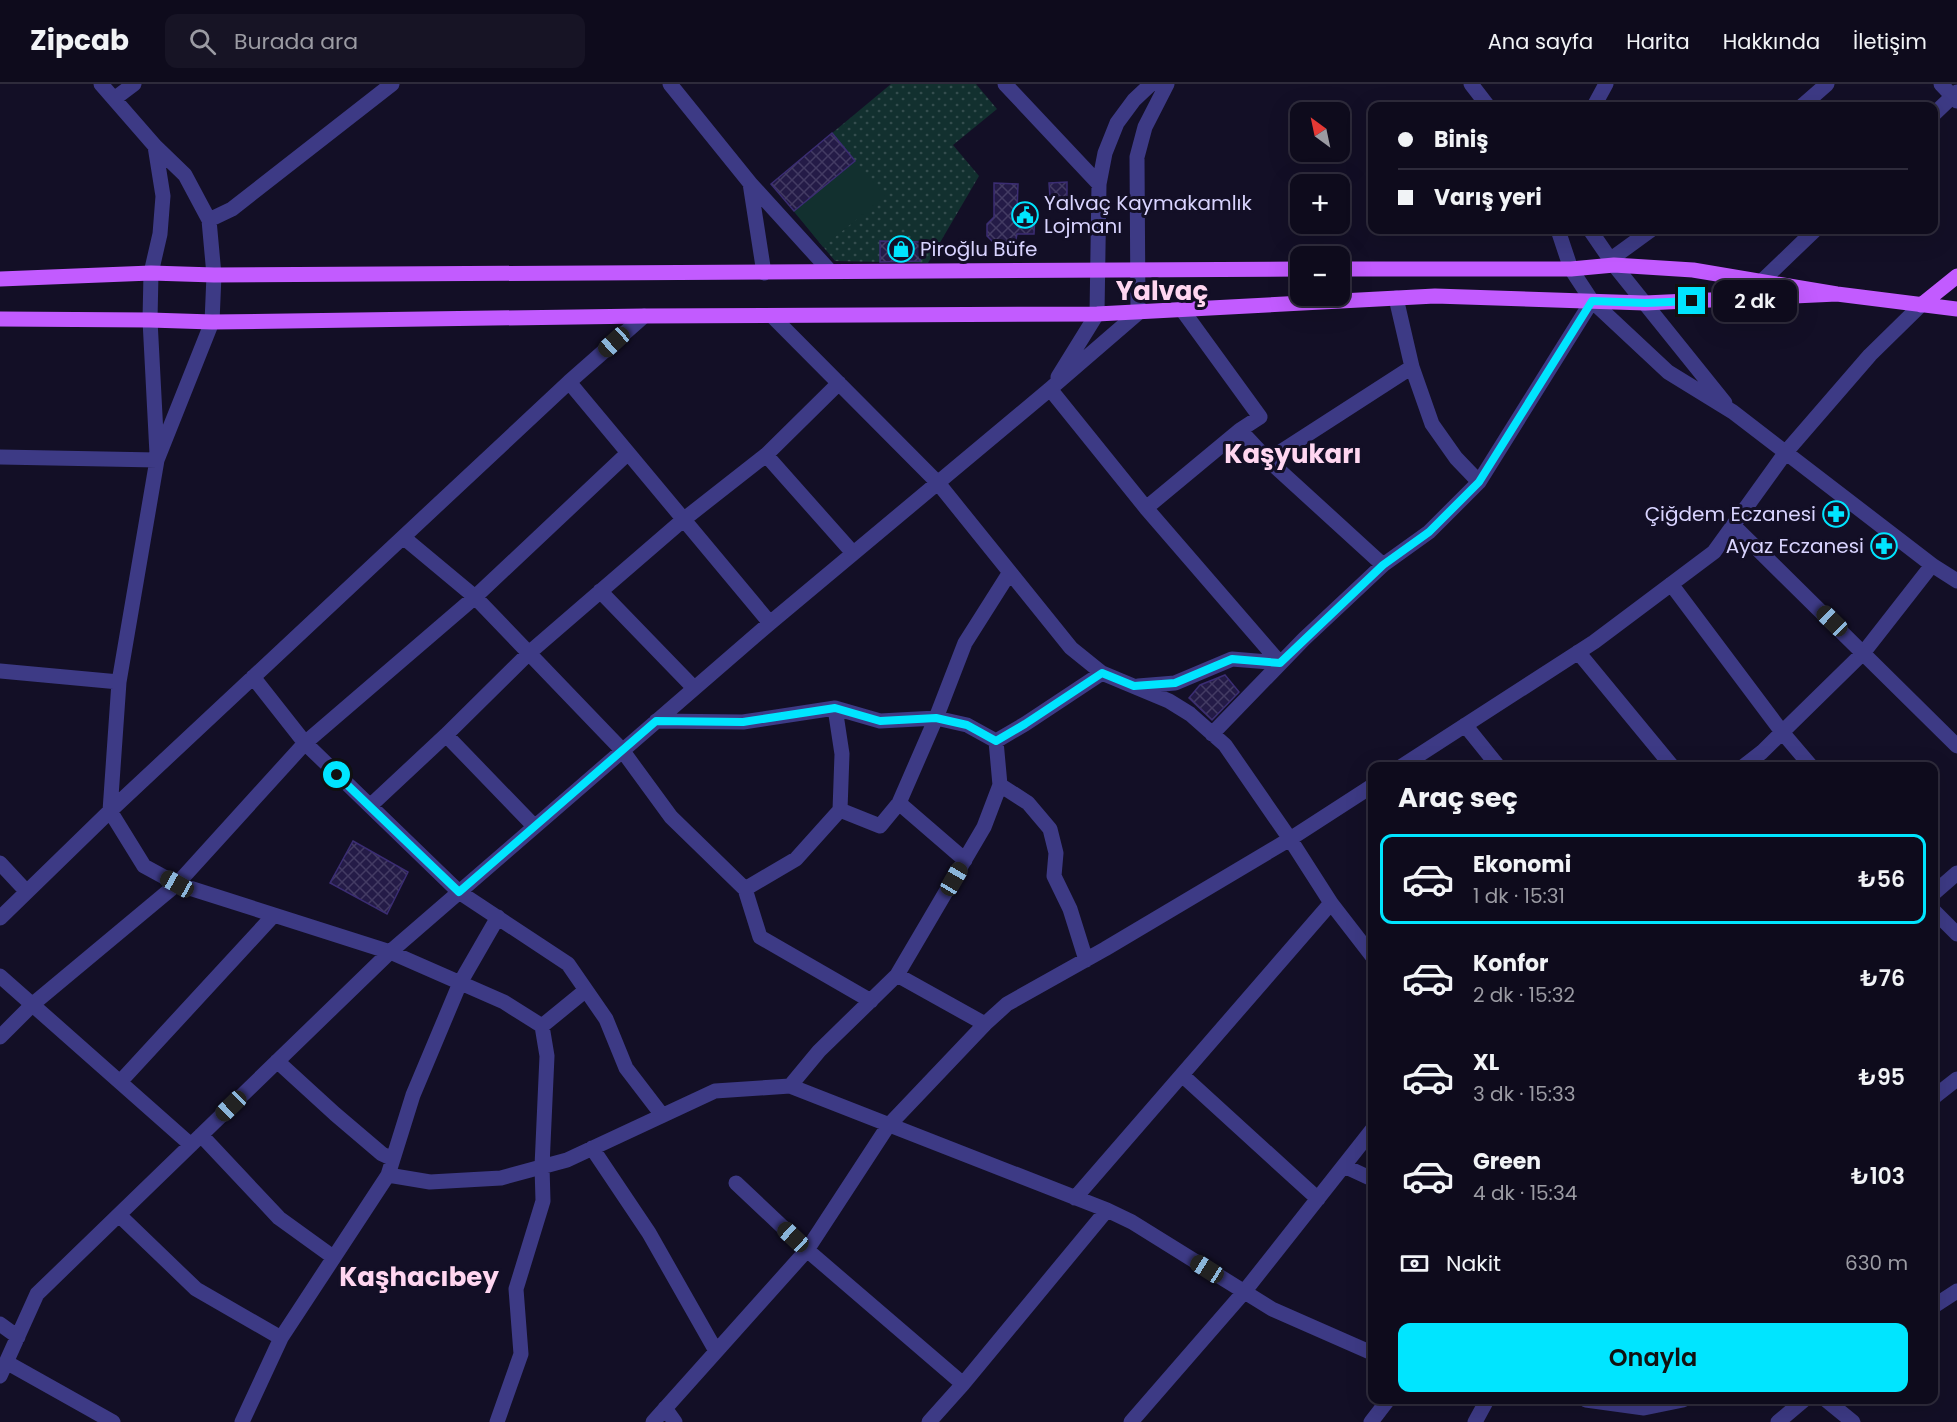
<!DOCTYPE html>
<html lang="tr">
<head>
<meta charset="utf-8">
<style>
  body { margin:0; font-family:Poppins,sans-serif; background:#171425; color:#f1f3f6; height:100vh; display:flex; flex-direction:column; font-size:22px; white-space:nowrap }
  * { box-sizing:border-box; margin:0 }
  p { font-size:20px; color:#9b9ba3 }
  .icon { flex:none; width:33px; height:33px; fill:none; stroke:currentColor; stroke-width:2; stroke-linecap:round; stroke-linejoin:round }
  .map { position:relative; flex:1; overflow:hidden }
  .details { position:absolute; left:1368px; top:678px; width:570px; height:642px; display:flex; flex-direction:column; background:#0e0b1c; border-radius:12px; box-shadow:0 6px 24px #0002,0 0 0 2px #2e2b3b }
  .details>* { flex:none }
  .hud { position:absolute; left:1368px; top:18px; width:570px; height:132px; border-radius:12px; box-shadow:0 6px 24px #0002,0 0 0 2px #2e2b3b; display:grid; align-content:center; height:132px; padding:0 30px; background:#0e0b1c }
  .needle { width:39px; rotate:327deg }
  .controls { position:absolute; left:1290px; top:18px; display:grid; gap:12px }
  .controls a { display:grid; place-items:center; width:60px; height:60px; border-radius:12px; background:#0e0b1c; box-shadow:0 6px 24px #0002,0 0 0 2px #2e2b3b; font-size:30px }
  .end { position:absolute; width:27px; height:27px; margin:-14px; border:8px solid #00e5ff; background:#111; box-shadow:0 0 0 3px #111 }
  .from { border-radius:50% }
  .bubble { position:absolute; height:42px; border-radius:12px; background:#0e0b1c; box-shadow:0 6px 24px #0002,0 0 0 2px #2e2b3b; font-size:20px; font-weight:600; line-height:42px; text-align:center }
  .car { position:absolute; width:18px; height:36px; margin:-18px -9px; border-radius:8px; box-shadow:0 0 4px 2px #0007; background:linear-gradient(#222 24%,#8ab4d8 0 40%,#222 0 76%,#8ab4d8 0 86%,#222 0) }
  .hud b { display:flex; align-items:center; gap:21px; height:57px; font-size:22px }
  .hud b+b { border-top:2px solid #2e2b3b }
  .hud i { width:15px; height:15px; background:#f1f3f6 }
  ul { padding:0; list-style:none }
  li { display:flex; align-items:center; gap:18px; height:90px; margin:0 12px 9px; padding:0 18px; border:3px solid transparent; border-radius:12px }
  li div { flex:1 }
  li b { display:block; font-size:22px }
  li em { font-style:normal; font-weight:600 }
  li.current { border-color:#00e5ff }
  li>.icon { width:54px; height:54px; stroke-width:1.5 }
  h2 { padding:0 30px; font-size:27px; line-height:72px }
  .pay { display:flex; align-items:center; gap:15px; height:66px; padding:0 30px; font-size:22px }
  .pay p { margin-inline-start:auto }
  .cta { display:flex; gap:12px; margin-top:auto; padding:12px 30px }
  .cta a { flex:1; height:69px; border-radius:12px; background:#00e5ff; color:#111; font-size:24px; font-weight:600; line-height:69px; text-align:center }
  header { display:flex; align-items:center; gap:36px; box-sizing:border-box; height:84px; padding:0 30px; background:#0e0b1c; border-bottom:2px solid #2e2b3b }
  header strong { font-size:28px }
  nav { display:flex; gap:33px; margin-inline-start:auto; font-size:21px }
  .search { width:420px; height:54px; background:#171425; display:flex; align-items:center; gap:15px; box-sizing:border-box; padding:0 21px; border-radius:12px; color:#9b9ba3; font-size:22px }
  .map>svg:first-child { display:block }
  .grass { fill:url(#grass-dots) }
  .garden { fill:#12302f }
  .building { fill:url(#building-cross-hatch); stroke:#3b2d73; stroke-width:1.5 }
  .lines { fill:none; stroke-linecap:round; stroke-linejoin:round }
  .minor { stroke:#3d3a85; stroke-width:15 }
  .major { stroke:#c25bff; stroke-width:15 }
  .route { stroke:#00e5ff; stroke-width:8 }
  .labels { text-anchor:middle; stroke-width:6; stroke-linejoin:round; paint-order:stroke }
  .poi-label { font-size:20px; fill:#d9d4ff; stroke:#130f26; text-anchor:start }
  .district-label { font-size:26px; font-weight:bold; fill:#ffd6f0; stroke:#130f26 }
</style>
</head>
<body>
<header>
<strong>Zipcab</strong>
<div class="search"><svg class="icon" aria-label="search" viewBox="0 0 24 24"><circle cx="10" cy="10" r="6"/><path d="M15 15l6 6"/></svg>Burada ara</div>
<nav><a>Ana sayfa</a><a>Harita</a><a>Hakkında</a><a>İletişim</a></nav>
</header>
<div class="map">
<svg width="1957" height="1338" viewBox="0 0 1957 1338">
  <defs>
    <pattern id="grass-dots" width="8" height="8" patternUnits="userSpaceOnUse" patternTransform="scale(1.5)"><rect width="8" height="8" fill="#12302f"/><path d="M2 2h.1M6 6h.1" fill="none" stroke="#344d4e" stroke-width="1.8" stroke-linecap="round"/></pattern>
    <pattern id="building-cross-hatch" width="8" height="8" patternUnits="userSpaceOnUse" patternTransform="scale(1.5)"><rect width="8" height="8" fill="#241b47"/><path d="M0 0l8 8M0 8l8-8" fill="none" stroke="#433b63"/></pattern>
  </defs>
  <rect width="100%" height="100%" fill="#130f26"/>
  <path class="grass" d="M891 0H976L997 25 953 61 979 92 928 179 835 177 771 100Z"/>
  <path class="garden" d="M855 77 885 112 823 163 794 127Z"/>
  <path class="building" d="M832 49 855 77 794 127 771 100Z
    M1067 98V113L1050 114 1049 99Z
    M994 99 1018 100 1017 127 1035 128 1034 150H1017L1016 155H1009V162H997L987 152V140L994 133Z
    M880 157 921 158 920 177 880 178Z
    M1225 591 1239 608 1212 636 1189 614 1200 601Z
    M353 757 408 788 387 830 330 799Z"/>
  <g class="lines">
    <path class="minor" d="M101 0 155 62 185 91 209 136 214 191 212 238 157 376 119 598 110 727 144 782 177 800 390 868 504 918 542 942 547 972 542 1082 543 1117 516 1205 521 1270 497 1338
      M670 0 750 99
      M1005 0 1099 100
      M1471 0 1488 22
      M1941 0 1957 17
      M114 15 134 0
      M1594 22 1606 0
      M1802 22 1827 0
      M1934 30 1957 8
      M155 62 163 112 160 150 151 189 150 236 157 370
      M209 136 232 125 392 0
      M1558 146 1571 185 1592 217 1668 288 1733 328 1932 481 1957 497
      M1590 146 1614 181 1725 319
      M1611 175 1651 146
      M764 189 750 99 830 187
      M1396 214 1412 283 1432 340 1456 374 1479 398
      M1738 215 1762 197 1815 146
      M1183 227 1260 333 1240 346
      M772 232 938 399 1071 564 1102 589 1169 617 1190 630 1225 661 1290 755 1331 819 1372 872
      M1058 293 1097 230 1099 100 1105 69 1117 39 1134 16 1151 0
      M569 298 770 539
      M1050 305 1146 424 1280 579
      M766 371 853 469
      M0 373 157 376
      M1268 376 1412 283
      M1146 424 1240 346 1268 376 1383 481
      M1734 442 1957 662
      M403 453 475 513 622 666 671 733 745 805 760 853 871 917
      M1671 500 1782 648 1811 682
      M600 507 694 604
      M1578 568 1672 682
      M0 587 119 598
      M253 593 305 659 459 808 568 880 606 935 626 984 662 1031
      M1138 602 1175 599 1232 575 1280 579
      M656 637 743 638 835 624 880 637 936 634 967 641 996 657 1025 640 1102 589
      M1465 641 1498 682
      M1212 650 1304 555 1383 481 1429 448 1479 398 1592 217
      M446 651 534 742
      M1402 682 1594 558 1714 468 1786 368 1870 271 1921 221
      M1744 682 1762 668 1864 568 1932 481
      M1000 701 1028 719 1050 745 1056 769 1054 792 1070 825 1086 876
      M899 719 965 776
      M370 722 446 651 529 569 683 436 766 371 839 299
      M840 726 880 742 899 719 936 634 965 559 1010 488
      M0 779 27 808
      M745 805 796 775 840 726 842 670 835 624
      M1934 809 1957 789
      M1934 827 1957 850
      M0 834 110 727 569 298 644 232
      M897 891 985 940
      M0 892 191 1061
      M542 942 586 906
      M0 953 33 920 177 800 305 659 475 513 628 369
      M277 977 335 1030 382 1070 393 1075
      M1182 991 1318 1115
      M120 998 274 831
      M790 1002 819 967 897 891 984 743 1000 701 996 657
      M1934 1013 1957 995
      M201 1051 279 1134 333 1173
      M592 1064 649 1149 716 1267
      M1344 1082 1372 1095
      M388 1091 430 1098 501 1094 567 1076 715 1007 790 1002 1107 1126 1132 1138 1272 1225 1372 1269
      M736 1099 807 1166 963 1300
      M1075 1114 1331 819
      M119 1131 196 1205 281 1254
      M1934 1222 1957 1207
      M0 1240 18 1253
      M6 1278 113 1338
      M0 1292 37 1210 390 868 770 539 1050 305 1138 229 1137 73 1145 43 1167 0
      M1586 1316 1644 1324 1683 1316
      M1826 1316 1853 1338
      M665 1324 675 1338
      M242 1338 281 1254 388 1091 413 1011 460 899 498 833
      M653 1338 807 1166 888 1042 985 940 1007 920 1105 865 1290 755 1372 702
      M929 1338 963 1300 1107 1126
      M1131 1338 1244 1208 1372 1046
      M1371 1338 1388 1316
      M1475 1338 1487 1316
      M1778 1338 1804 1316"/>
    <path class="major" d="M1340 185H1571L1614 181 1693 186 1837 210 1957 225
      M0 195 151 189 214 191 1300 185
      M1921 221 1957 192
      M0 235 150 236 212 238 644 232 1097 230 1435 212 1645 219 1837 210"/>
  </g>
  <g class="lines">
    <path class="route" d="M337 691 459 808 656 637 743 638 835 624 880 637 936 634 967 641 996 657 1025 640 1102 589 1134 602 1175 599 1232 575 1280 579 1383 481 1429 448 1479 398 1592 217 1646 219 1692 217"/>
  </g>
  <defs>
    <g id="civic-ring" transform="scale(1.35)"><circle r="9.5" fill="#130f26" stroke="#00e5ff" stroke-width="1.5"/><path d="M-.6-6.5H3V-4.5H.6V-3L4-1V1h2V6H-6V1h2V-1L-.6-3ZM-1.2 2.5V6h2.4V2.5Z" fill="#00e5ff"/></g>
    <g id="shop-ring" transform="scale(1.35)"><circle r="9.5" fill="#130f26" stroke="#00e5ff" stroke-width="1.5"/><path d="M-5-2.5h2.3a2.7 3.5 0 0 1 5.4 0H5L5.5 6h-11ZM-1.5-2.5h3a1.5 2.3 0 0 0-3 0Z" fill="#00e5ff"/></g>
    <g id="pharmacy-ring" transform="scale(1.35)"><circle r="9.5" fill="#130f26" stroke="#00e5ff" stroke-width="1.5"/><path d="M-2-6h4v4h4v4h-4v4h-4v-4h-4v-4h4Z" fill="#00e5ff"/></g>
  </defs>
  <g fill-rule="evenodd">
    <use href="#civic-ring" x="1025" y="131"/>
    <use href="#shop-ring" x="901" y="165"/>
    <use href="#pharmacy-ring" x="1836" y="430"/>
    <use href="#pharmacy-ring" x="1884" y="462"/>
  </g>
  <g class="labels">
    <g class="poi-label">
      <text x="1044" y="126">Yalvaç Kaymakamlık<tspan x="1044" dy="23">Lojmanı</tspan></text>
      <text x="920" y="172">Piroğlu Büfe</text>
      <text x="1816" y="437" text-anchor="end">Çiğdem Eczanesi</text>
      <text x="1864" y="469" text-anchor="end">Ayaz Eczanesi</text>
    </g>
    <g class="district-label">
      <text x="1162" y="216">Yalvaç</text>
      <text x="1293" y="379">Kaşyukarı</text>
      <text x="419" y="1202">Kaşhacıbey</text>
    </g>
  </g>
</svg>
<div class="controls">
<a><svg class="needle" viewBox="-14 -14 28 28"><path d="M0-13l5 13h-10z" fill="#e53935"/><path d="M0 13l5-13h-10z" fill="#9b9ba3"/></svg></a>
<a>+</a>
<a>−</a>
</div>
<i class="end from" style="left:337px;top:691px"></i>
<i class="end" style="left:1692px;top:217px"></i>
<div class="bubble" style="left:1713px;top:196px;width:84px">2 dk</div>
<i class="car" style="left:614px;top:258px;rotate:228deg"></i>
<i class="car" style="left:1832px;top:537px;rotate:314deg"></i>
<i class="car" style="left:954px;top:795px;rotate:30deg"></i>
<i class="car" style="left:177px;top:800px;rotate:299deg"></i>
<i class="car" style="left:231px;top:1022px;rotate:226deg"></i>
<i class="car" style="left:793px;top:1153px;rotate:313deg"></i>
<i class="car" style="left:1207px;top:1185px;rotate:302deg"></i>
<div class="hud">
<b><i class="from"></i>Biniş</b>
<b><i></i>Varış yeri</b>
</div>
<section class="details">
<h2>Araç seç</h2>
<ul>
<li class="current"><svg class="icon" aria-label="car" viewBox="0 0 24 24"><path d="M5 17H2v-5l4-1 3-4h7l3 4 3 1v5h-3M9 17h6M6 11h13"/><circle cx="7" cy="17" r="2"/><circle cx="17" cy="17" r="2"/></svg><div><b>Ekonomi</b><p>1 dk · 15:31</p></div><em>₺56</em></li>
<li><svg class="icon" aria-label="car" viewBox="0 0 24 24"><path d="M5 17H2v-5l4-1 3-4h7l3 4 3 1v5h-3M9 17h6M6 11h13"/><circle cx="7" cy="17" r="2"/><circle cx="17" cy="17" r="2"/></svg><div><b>Konfor</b><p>2 dk · 15:32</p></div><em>₺76</em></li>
<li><svg class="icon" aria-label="car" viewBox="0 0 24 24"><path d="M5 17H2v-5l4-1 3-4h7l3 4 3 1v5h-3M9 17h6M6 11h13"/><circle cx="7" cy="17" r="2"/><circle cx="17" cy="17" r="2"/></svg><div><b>XL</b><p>3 dk · 15:33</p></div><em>₺95</em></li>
<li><svg class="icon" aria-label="car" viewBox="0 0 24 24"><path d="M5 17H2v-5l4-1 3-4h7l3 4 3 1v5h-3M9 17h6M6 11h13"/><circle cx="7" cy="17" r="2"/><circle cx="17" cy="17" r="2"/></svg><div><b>Green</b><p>4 dk · 15:34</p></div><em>₺103</em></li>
</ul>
<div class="pay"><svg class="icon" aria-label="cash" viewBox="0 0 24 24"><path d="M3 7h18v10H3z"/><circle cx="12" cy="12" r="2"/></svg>Nakit<p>630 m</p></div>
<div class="cta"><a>Onayla</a></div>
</section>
</div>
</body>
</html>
